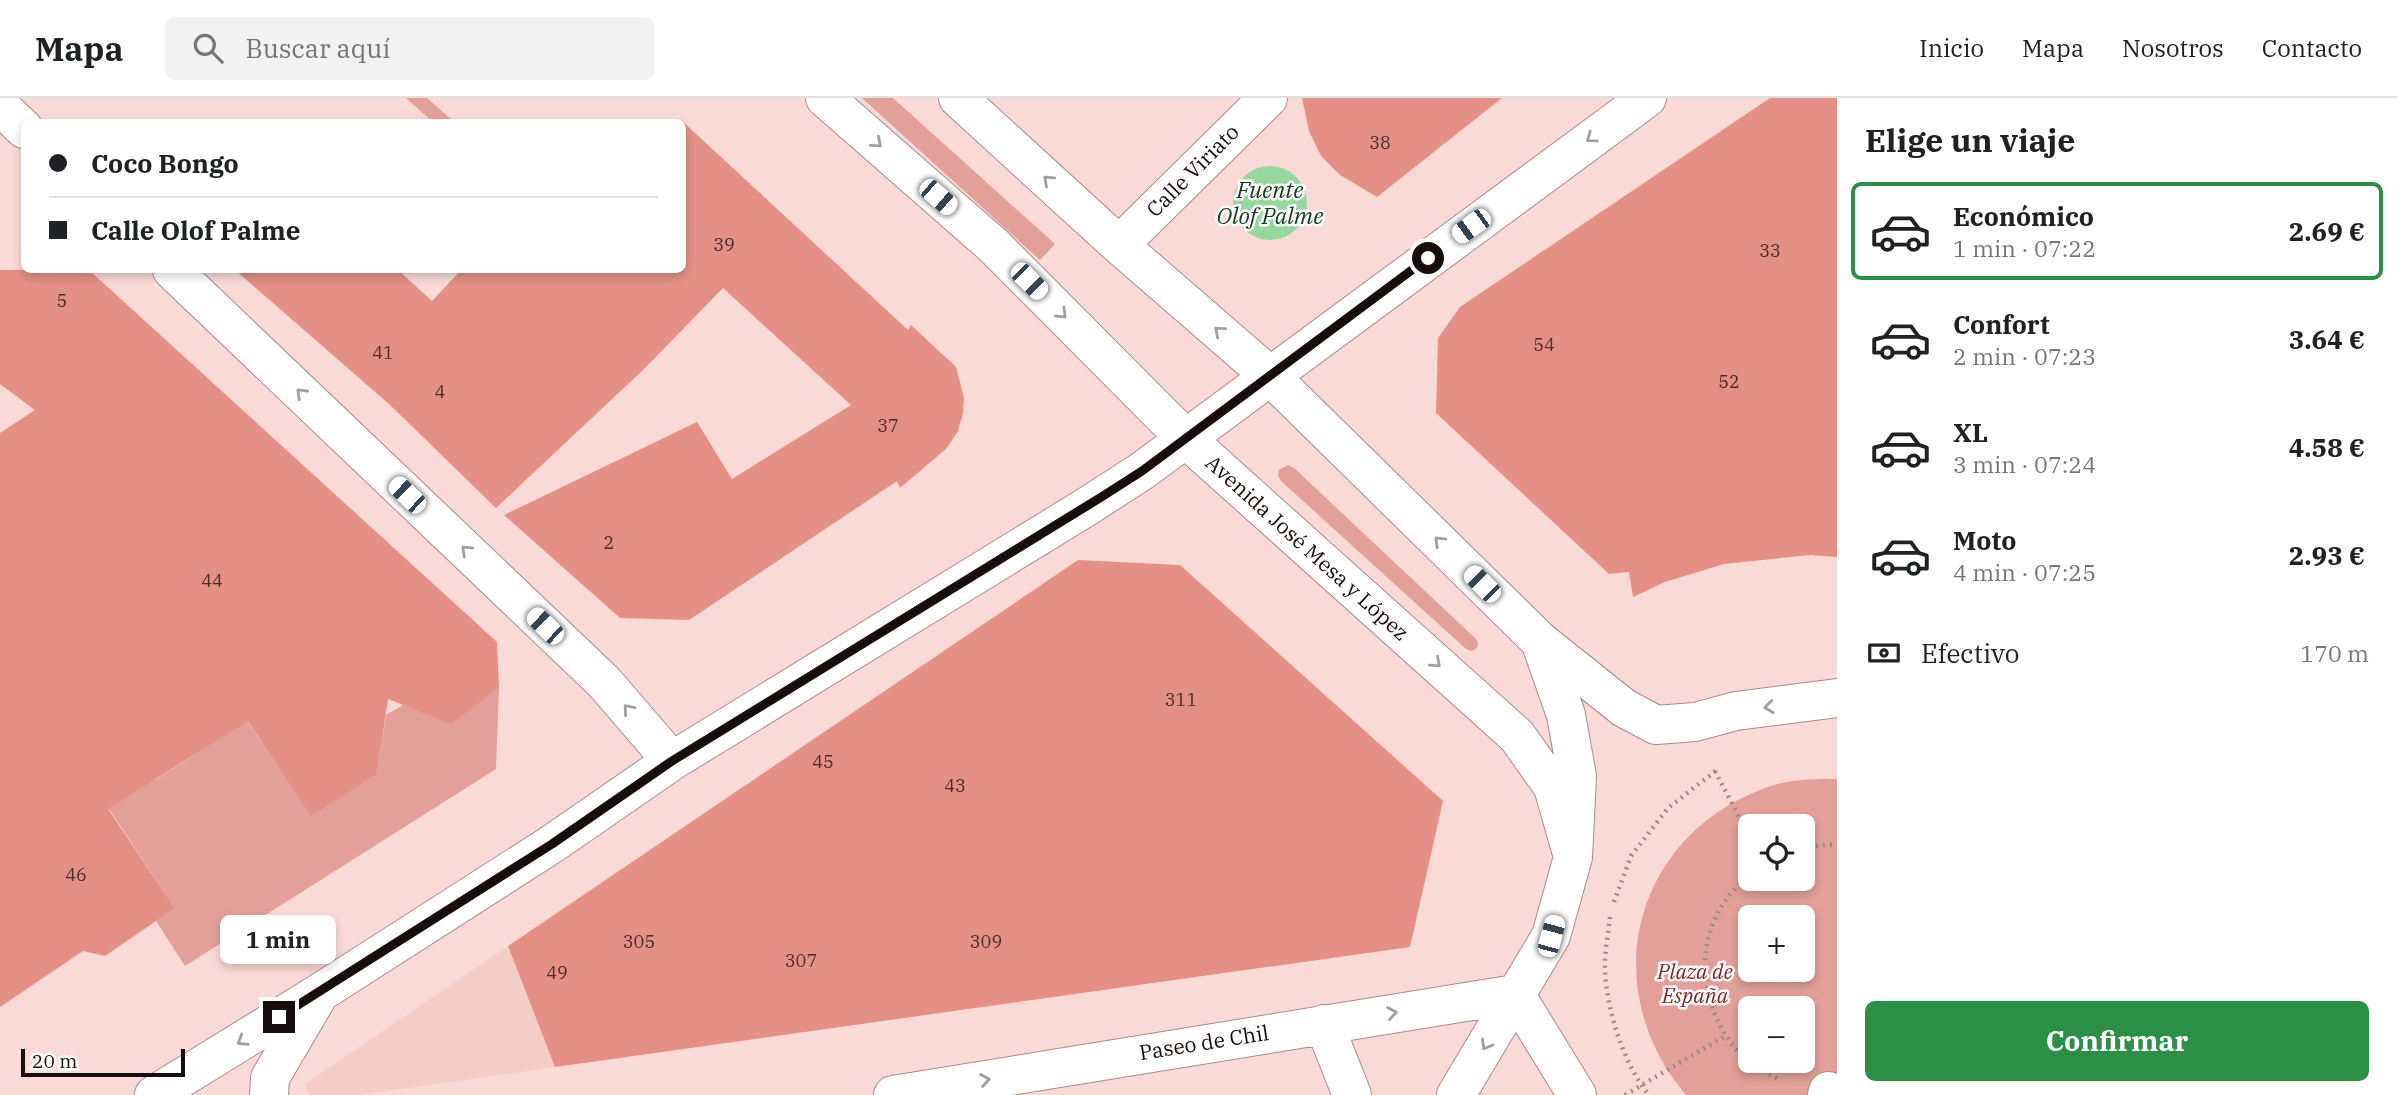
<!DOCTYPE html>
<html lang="es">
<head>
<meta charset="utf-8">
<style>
  body { margin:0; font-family:"IBM Plex Serif",serif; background:#f2f2f2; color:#202124; height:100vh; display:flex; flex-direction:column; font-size:26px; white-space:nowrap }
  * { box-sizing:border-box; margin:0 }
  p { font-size:23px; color:#757577 }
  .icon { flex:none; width:38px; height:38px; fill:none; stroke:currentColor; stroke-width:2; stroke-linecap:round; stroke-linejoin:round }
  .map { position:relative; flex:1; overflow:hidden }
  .drawer { display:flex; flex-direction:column; background:#fff; width:560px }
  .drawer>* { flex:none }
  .hud { position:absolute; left:21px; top:21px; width:665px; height:154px; border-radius:10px; box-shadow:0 4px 10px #0003; display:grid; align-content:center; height:154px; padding:0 28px; background:#fff }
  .fabs { position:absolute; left:1738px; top:716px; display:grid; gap:14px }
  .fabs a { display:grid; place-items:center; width:77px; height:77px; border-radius:10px; background:#fff; box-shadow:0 4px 10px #0003; font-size:35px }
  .scale { position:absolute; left:21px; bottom:18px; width:164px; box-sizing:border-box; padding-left:7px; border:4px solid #170d0c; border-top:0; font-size:19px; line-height:24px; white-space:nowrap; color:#170d0c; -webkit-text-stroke:5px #fff; paint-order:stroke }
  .end { position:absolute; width:32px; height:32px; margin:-16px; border:9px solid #170d0c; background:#fff; box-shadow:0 0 0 4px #fff }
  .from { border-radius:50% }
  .bubble { position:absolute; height:49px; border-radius:10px; background:#fff; box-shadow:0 4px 10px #0003; font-size:23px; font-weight:700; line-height:49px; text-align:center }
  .car { position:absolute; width:21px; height:42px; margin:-21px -10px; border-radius:9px; box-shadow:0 0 5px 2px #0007; background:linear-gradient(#fff 24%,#345 0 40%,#fff 0 76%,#345 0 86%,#fff 0) }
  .hud b { display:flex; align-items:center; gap:24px; height:66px; font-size:26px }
  .hud b+b { border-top:2px solid #e0e0e0 }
  .hud i { width:18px; height:18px; background:#202124 }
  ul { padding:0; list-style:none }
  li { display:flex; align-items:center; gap:21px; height:98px; margin:0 14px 10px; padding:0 14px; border:4px solid transparent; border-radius:10px }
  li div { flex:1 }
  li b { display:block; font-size:26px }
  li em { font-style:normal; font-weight:700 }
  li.selected { border-color:#2b9046 }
  li>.icon { width:63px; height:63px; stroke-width:1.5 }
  h2 { padding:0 28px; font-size:32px; line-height:84px }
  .pay { display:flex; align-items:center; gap:18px; height:77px; padding:0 28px; font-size:26px }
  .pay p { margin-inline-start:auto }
  .primary-button { display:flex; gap:14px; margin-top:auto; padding:14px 28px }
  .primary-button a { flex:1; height:80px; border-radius:10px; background:#2b9046; color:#fff; font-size:28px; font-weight:700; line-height:80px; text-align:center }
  header { display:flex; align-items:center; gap:42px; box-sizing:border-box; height:98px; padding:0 35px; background:#fff; border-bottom:2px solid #e0e0e0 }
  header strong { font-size:33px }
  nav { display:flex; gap:38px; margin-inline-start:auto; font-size:24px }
  .search { width:490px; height:63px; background:#f2f2f2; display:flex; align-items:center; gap:18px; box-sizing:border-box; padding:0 24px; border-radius:10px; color:#757577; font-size:26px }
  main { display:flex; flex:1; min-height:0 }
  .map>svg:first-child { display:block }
  .built { fill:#f4cdc7 }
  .green { fill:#e2a098; fill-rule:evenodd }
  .water { fill:#95d89f }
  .building { fill:#e49086 }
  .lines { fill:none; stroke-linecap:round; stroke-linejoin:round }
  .minor-casing { stroke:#a88b87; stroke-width:40 }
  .path { stroke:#a08986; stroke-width:4.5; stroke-dasharray:2 5; stroke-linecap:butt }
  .minor { stroke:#fff; stroke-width:38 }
  .oneway { stroke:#a29e9e }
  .route { stroke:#170d0c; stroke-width:9 }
  .labels { text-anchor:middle; stroke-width:5; stroke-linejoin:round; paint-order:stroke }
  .number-label { font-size:18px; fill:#4a2e2a }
  .street-label { font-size:21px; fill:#170d0c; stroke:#fff }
  .park-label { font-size:21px; font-style:italic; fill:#862420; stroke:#fff }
  .water-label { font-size:23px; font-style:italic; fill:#0e3f1b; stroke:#fff }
</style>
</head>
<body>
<header>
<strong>Mapa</strong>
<div class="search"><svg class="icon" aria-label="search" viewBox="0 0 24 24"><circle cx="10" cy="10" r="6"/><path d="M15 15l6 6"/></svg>Buscar aquí</div>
<nav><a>Inicio</a><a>Mapa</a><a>Nosotros</a><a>Contacto</a></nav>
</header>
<main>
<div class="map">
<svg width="1837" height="997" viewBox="0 0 1837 997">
  <rect width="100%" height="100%" fill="#fadad6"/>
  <path class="built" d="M508 848 555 969 359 997H309L305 986Z"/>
  <path class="green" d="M406 0H427L454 24H433Z
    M862 0H893L1055 146 1040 162Z
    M1288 367 1294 370 1476 541 1478 545 1477 550 1471 553 1466 551 1281 383 1278 378 1279 372Z
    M222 539 247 622 311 717 377 676 386 617 403 607 451 625 499 590 496 671 185 868 156 823 175 810 111 714 67 664 155 682 199 654Z
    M1837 681V997H1686C1594 889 1634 736 1768 689 1790 681 1814 681 1837 681ZM1750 728H1802V780H1750ZM1750 819H1802V872H1750ZM1750 910H1802V962H1750Z"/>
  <path class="water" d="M1233 105a37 37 0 1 1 74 0a37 37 0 1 1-74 0Z"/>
  <path class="building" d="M1302 0H1502L1377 99 1340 77 1321 58 1309 33Z
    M1770 0H1837V459L1810 457 1724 466 1665 484 1633 499 1629 474 1609 476 1436 315 1438 240 1460 209Z
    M682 23 908 232 911 227 956 269 964 300 963 315 958 333 947 350 900 390 897 383 689 522 620 520 504 417 697 324 732 381 851 307 723 190 644 271 496 410 389 306 235 172H398L432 203 461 172H682Z
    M0 172H89L497 544 499 590 451 626 388 601 377 676 311 718 248 623 108 711 175 810 105 858 83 853 0 909V335L35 312 0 286Z
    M1078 462 1180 467 1443 703 1410 849 555 969 508 848Z"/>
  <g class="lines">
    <g class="minor-casing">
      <path id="minor" d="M825 0 994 148 1185 340 1517 638 1553 689 1573 759
        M958 0 1119 147 1270 278 1540 543 1624 610 1656 627 1695 624 1736 613 1837 600
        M0 8 24 31
        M1119 147 1268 0
        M172 172 604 584 672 663
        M1515 896 1577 997
        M1324 926 1352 997
        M154 997 321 894 552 746 672 663 1083 411 1142 373 1647 0
        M269 997 270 980 318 898
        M893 997 1515 896
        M1456 997 1551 838 1573 759 1577 678 1566 617 1540 543
        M1827 997 1828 993"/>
    </g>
    <path class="path" d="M1715 673 1750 740
      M1802 749 1837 746
      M1750 776C1735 789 1722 804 1714 823 1693 871 1711 934 1751 966 1760 973 1771 977 1780 982
      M1614 804 1631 758 1668 710 1718 671
      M1610 819C1608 837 1604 856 1605 874 1607 913 1624 967 1649 997
      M1625 997 1725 938"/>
    <use href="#minor" class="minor"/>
  </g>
  <defs><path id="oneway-chevron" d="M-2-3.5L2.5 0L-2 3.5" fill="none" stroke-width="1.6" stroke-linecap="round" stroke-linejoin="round" transform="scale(1.75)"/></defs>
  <g class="oneway">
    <use href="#oneway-chevron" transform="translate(1591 40) rotate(144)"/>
    <use href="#oneway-chevron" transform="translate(877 45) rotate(41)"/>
    <use href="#oneway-chevron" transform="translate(1048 82) rotate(-138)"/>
    <use href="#oneway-chevron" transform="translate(1062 216) rotate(45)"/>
    <use href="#oneway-chevron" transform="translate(1219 233) rotate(-139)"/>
    <use href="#oneway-chevron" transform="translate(301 295) rotate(-136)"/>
    <use href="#oneway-chevron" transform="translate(1439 443) rotate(-135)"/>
    <use href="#oneway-chevron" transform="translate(466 452) rotate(-136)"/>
    <use href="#oneway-chevron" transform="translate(1436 565) rotate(42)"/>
    <use href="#oneway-chevron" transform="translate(1769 609) rotate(173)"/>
    <use href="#oneway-chevron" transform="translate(628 611) rotate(-131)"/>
    <use href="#oneway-chevron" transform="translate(1392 915) rotate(-9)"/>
    <use href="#oneway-chevron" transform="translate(242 943) rotate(148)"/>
    <use href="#oneway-chevron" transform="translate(1486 947) rotate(120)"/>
    <use href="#oneway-chevron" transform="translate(985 982) rotate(-9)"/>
  </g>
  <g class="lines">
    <path class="route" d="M279 919 552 746 672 663 1103 398 1142 373 1428 160"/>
  </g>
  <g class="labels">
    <g class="number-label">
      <text x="1380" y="51">38</text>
      <text x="724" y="153">39</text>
      <text x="1770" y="159">33</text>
      <text x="62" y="209">5</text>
      <text x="1544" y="253">54</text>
      <text x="383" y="261">41</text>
      <text x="1729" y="290">52</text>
      <text x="440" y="300">4</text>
      <text x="888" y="334">37</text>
      <text x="609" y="451">2</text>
      <text x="212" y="489">44</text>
      <text x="1181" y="608">311</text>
      <text x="823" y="670">45</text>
      <text x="955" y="694">43</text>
      <text x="76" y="783">46</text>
      <text x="639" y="850">305</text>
      <text x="986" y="850">309</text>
      <text x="801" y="869">307</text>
      <text x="557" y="881">49</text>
    </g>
    <g class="street-label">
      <text transform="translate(1193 73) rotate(-45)" y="7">Calle Viriato</text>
      <text transform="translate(1307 450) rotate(42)" y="7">Avenida José Mesa y López</text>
      <text transform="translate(1204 945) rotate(-9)" y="7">Paseo de Chil</text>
    </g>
    <g class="park-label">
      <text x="1695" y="881">Plaza de<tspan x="1695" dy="24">España</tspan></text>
    </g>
    <g class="water-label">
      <text x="1270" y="100">Fuente<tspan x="1270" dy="26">Olof Palme</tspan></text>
    </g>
  </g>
</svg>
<div class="fabs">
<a><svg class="icon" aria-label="locate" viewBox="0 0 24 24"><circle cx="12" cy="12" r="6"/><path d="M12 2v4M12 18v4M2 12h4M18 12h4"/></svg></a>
<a>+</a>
<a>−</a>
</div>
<div class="scale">20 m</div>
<i class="end from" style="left:1428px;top:160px"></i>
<i class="end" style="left:279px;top:919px"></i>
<div class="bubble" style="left:220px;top:817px;width:116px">1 min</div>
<i class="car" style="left:938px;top:99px;rotate:131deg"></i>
<i class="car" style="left:1471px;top:128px;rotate:234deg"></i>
<i class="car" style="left:1029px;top:183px;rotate:135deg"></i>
<i class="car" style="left:407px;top:397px;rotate:314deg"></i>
<i class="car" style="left:1482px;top:486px;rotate:315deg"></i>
<i class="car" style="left:545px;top:528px;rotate:314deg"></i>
<i class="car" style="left:1551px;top:838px;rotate:15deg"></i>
<div class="hud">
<b><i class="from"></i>Coco Bongo</b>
<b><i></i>Calle Olof Palme</b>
</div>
</div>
<section class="drawer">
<h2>Elige un viaje</h2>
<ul>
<li class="selected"><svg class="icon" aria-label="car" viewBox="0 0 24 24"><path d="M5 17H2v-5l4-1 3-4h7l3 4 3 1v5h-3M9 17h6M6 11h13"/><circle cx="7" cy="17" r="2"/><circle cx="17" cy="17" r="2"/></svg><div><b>Económico</b><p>1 min · 07:22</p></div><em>2.69 €</em></li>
<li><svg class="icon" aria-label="car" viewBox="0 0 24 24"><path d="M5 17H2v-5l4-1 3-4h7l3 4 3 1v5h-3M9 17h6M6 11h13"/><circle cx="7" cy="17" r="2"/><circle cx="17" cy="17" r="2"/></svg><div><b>Confort</b><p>2 min · 07:23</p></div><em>3.64 €</em></li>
<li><svg class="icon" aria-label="car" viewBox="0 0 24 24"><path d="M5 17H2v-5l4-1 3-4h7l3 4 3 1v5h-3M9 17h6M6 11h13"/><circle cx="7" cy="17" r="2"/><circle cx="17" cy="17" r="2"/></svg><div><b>XL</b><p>3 min · 07:24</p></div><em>4.58 €</em></li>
<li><svg class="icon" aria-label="car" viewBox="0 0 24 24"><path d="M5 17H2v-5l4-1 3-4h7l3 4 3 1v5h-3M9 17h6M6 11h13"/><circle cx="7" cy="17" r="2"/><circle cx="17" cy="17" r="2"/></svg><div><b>Moto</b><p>4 min · 07:25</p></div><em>2.93 €</em></li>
</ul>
<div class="pay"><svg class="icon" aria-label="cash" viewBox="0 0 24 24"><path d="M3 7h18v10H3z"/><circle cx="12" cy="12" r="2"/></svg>Efectivo<p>170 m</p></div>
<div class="primary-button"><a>Confirmar</a></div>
</section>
</main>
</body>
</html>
